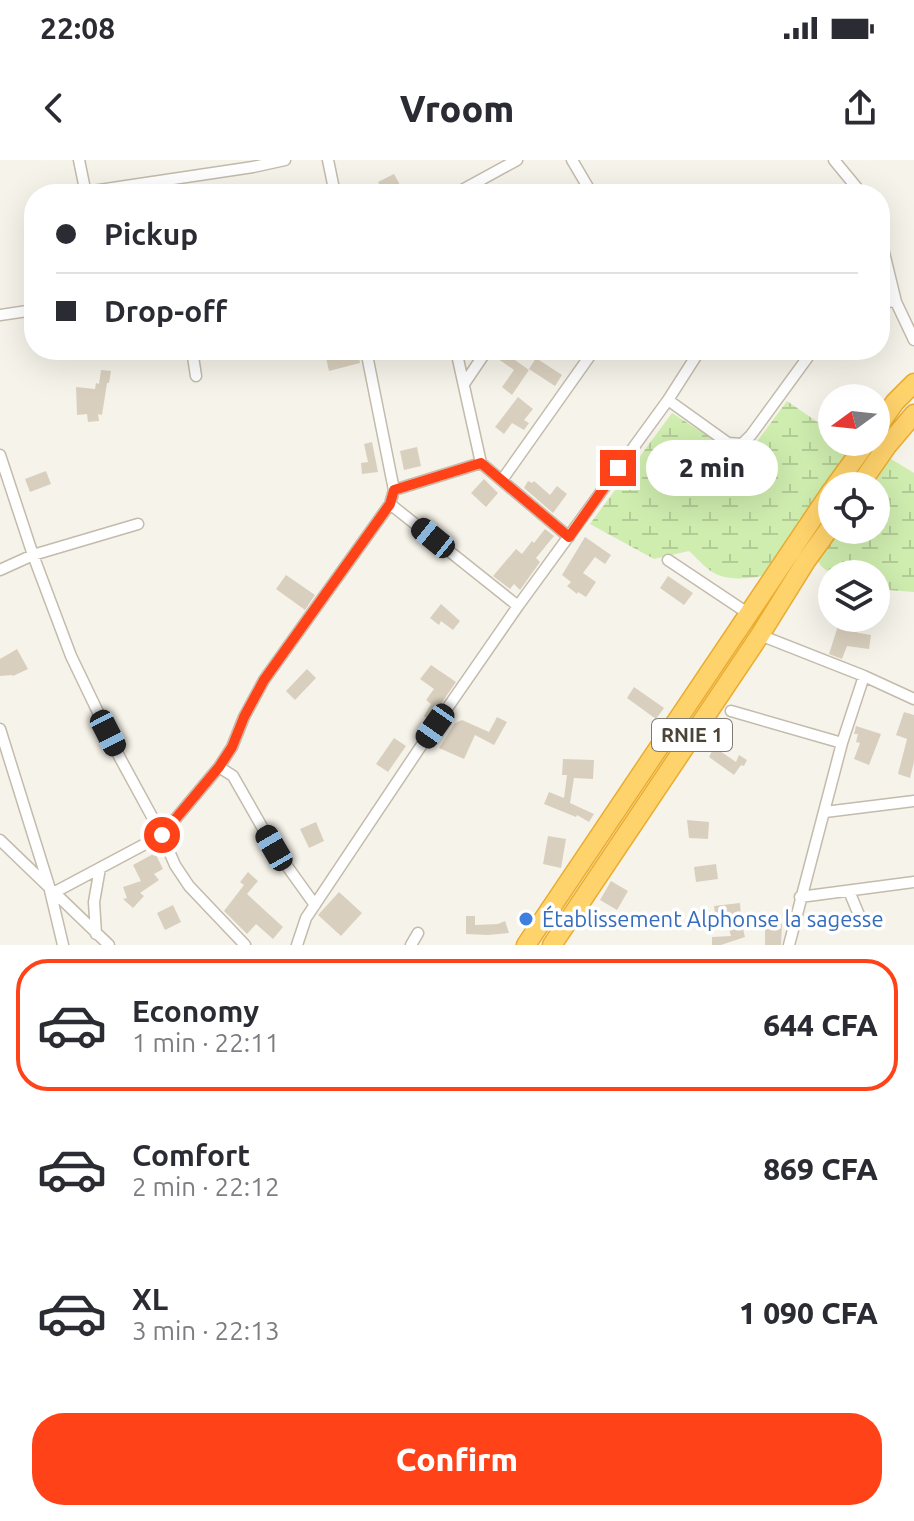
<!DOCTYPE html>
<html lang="en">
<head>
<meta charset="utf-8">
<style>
  body { margin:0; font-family:Ubuntu,sans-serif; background:#f7f7f7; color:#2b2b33; height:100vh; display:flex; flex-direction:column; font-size:30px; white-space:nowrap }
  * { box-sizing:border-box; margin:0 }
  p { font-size:26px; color:#7c7c81 }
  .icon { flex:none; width:44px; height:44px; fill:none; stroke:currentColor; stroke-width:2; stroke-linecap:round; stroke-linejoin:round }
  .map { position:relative; height:785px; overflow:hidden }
  .sheet { display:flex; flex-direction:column; background:#fff; flex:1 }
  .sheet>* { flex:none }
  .banner { position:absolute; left:24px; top:24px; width:866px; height:176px; border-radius:32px; box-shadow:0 8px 32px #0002; display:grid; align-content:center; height:176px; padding:0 32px; background:#fff }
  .needle { width:52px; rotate:255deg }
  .fabs { position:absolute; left:818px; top:224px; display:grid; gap:16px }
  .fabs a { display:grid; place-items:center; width:72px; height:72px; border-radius:50%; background:#fff; box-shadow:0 8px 32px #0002; font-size:40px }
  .end { position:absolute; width:36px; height:36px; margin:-18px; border:10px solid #ff4218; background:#fff; box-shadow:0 0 0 4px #fff }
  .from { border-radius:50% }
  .bubble { position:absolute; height:56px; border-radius:28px; background:#fff; box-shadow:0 8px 32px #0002; font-size:26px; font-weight:800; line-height:56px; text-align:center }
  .car { position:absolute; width:24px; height:48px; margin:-24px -12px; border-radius:10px; box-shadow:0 0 6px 2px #0007; background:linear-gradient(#222 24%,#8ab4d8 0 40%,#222 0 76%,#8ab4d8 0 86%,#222 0) }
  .banner b { display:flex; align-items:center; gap:28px; height:76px; font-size:30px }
  .banner b+b { border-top:2px solid #e1e1e2 }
  .banner i { width:20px; height:20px; background:#2b2b33 }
  ul { padding:14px 0 0; list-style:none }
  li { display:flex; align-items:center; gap:24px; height:132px; margin:0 16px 12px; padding:0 16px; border:4px solid transparent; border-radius:32px }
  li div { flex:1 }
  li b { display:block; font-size:30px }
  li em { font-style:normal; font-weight:800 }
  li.active { border-color:#ff4218 }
  li>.icon { width:72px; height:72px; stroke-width:1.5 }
  .primary-button { display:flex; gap:16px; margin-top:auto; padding:16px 32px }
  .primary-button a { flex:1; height:92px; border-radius:32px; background:#ff4218; color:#fff; font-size:32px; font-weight:800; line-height:92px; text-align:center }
  .status { display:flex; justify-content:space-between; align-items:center; height:56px; padding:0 40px; background:#fff; direction:ltr }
  .status svg { height:22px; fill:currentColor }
  header { display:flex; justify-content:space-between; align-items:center; height:104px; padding:0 32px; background:#fff; font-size:36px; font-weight:800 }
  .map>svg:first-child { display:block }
  .wetland { fill:url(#wetland-marsh) }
  .building { fill:#d9cfbe }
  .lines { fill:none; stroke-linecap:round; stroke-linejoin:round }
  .street-casing { stroke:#c3bbab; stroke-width:13 }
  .highway-casing { stroke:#ebac2e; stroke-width:21 }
  .street { stroke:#fff; stroke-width:10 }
  .highway { stroke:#ffd36c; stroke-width:18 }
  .route { stroke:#ff4218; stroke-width:10 }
  .shop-dot { fill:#3f7fe0; stroke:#fff; stroke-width:3 }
  .labels { text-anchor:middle; stroke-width:7; stroke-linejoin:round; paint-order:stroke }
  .shield { fill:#fff; stroke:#817c73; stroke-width:2 }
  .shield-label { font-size:20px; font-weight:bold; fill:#4b4437 }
  .shop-label { font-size:22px; fill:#366cbe; stroke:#fff; text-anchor:start }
</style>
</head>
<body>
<div class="status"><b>22:08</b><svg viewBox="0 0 49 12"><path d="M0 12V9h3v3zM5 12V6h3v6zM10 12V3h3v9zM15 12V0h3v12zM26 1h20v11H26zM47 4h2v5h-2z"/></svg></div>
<header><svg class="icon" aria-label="back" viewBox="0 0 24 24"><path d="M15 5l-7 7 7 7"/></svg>Vroom<svg class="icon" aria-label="share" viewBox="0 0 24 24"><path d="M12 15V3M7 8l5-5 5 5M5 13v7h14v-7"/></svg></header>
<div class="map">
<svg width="914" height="785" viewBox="0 0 914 785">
  <defs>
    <pattern id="wetland-marsh" width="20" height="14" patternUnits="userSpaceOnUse" patternTransform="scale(2)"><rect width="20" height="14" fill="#cfedaf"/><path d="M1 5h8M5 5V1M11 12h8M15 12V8" fill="none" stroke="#b3cc97"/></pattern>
  </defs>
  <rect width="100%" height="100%" fill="#f6f3ea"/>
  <path class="wetland" d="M787 241 832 272V282H845L852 287 766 415C751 419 728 421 714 413 705 408 697 398 689 391L654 399 590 364 672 253 744 299Z
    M878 291 914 313V432L876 429V414L832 415 821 406 812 391 832 370H876V326H855Z"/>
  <path class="building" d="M394 14 405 34H385L378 22Z
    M335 190H339L340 194 358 190 360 203 329 211 325 193Z
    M501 190 529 210 512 235 502 227 514 210 497 198Z
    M536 198 562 215 555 226 529 209Z
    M101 210 111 211 109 223H107L102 255 98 254 99 261 88 262 87 254 77 255 76 227 95 229 96 223 99 224Z
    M518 237 533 249 524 260 529 263 524 270 512 263 504 274 495 267Z
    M372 282 378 312 362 314 361 303 368 302 364 284Z
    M417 287 421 306 404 310 400 291Z
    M46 311 51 324 30 332 25 319Z
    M484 319 498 333 486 347 471 333Z
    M528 321 532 323 534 321 550 335 557 326 567 334 553 353 524 328Z
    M545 369 554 376 536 398 540 402 520 430 514 424 510 429 493 416 516 389 522 394 532 381 534 383Z
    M585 377 611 395 605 404 595 397 583 413 596 422 586 437 578 432 577 434 567 426 571 422 562 415Z
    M286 415 315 435 305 450 276 429Z
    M668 416 693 433 684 445 660 428Z
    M441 444 460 461 453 470 441 461 439 465 430 458Z
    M838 466 859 473 871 475 869 489 847 486 842 499 829 494Z
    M17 489 28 509 13 516 12 515 0 516V499Z
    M431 505 456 522 429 561 424 556 431 544 426 540 434 529 420 519Z
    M307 509 316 518 295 540 286 531Z
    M634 527 664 548 656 559 627 538Z
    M904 552 914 555V602L910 618 898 614 907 579 896 575Z
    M497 557 507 562 494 585 475 575 464 599 439 588 455 563 462 560 489 572Z
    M856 566 881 574 869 605 854 599 860 583 856 582 858 574H854Z
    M394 578 406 586 388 612 376 604Z
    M714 587 736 602 739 595 747 600 744 606 738 604 741 605 734 615 709 597Z
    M563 599 594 600 593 619 574 618 570 643 594 654 589 662 577 655 576 657 544 644 549 632 564 638 567 615H562Z
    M687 660 709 662 708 679 689 678Z
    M316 662 324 681 309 688 300 669Z
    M548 676 566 679 561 708 543 704Z
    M155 693 163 709 154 714 159 720 140 733 144 736 133 748 123 739 127 738 123 727 141 721 133 705Z
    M716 704 718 719 696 722 694 707Z
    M248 712 258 721 247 734 283 767 273 779 256 764 247 774 224 751 244 725 240 722Z
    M611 721 628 731 617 750 600 740Z
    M339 732 362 753 341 776 318 755Z
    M740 743 741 757H740L745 777 721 785H712V777L731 776 726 759 716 760 714 746Z
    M173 745 181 762 165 770 157 753Z
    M466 756H475V765L498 764 505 761 509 773 488 775 466 774Z
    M765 763 782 764 781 785H765Z"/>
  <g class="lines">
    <g class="street-casing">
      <path id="street" d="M79 0 86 34
        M328 0 335 34
        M572 0 592 34
        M834 0 862 34
        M86 32 253 7 285 0
        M455 34 517 0
        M880 76 896 142 914 180
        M880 141 896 142
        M0 155 34 150
        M192 190 196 216
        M456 190 481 303 569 377
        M464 224 487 190
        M668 240 728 283 742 284 751 275 813 190
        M0 295 33 395 71 496 120 598 162 675 175 705 189 726 245 785
        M502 320 594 190
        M394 330 481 303
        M390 344 518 446
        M668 400 749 454
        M0 410 33 395 138 364
        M760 475 864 516 914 539
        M731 551 842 583
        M0 569 49 726 63 785
        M219 607 233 616 274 688 315 745
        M825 652 914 641
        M0 680 109 785
        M849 731 859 755
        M55 732 162 675 219 607 232 587 244 557 264 520 390 344 394 330 366 190
        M800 737 914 722
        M96 774 94 742 100 708
        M297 785 306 758 419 589 518 446 668 240 700 190
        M411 785 418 773
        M789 785 842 583 864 516"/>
    </g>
    <g class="highway-casing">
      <path id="highway" d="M876 269 895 242 914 223
        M835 326 867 282
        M859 326 887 286 914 254
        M526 785 832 330
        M552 785 760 475 806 401 832 365"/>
    </g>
    <use href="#street" class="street"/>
    <use href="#highway" class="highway"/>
  </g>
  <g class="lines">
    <path class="route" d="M162 675 219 607 232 587 244 557 264 520 390 344 394 330 481 303 569 377 618 308"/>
  </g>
  <circle class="shop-dot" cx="526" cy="759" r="8"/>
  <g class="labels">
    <rect class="shield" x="652" y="559" width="80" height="32" rx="6"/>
    <g class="shield-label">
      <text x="692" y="582">RNIE 1</text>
    </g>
    <g class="shop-label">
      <text x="542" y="767">Établissement Alphonse la sagesse</text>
    </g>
  </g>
</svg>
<div class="fabs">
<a><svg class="needle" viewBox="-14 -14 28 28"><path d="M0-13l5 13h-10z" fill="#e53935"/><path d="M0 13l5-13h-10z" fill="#7c7c81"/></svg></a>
<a><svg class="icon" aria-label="locate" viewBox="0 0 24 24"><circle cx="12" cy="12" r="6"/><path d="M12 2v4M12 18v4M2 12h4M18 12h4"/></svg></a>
<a><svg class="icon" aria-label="layers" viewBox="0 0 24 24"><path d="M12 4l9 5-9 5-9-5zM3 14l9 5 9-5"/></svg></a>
</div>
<i class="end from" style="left:162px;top:675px"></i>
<i class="end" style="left:618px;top:308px"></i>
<div class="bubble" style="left:646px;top:280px;width:132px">2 min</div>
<i class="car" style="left:433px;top:378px;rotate:309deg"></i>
<i class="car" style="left:435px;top:566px;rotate:215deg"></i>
<i class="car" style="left:108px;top:573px;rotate:153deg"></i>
<i class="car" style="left:274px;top:688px;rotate:330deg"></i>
<div class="banner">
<b><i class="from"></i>Pickup</b>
<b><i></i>Drop-off</b>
</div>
</div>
<section class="sheet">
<ul>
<li class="active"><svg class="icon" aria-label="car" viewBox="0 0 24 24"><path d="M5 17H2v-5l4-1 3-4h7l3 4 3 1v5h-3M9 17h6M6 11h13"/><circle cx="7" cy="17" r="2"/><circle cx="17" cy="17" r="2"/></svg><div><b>Economy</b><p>1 min · 22:11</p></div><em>644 CFA</em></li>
<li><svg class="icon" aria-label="car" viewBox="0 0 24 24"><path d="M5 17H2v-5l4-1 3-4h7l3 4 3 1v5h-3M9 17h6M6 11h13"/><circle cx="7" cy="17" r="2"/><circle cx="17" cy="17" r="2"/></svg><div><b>Comfort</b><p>2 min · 22:12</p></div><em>869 CFA</em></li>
<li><svg class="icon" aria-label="car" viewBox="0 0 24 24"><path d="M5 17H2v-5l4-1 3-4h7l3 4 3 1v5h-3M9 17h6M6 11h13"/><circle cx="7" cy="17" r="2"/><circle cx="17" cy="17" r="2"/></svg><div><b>XL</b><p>3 min · 22:13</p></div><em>1 090 CFA</em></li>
</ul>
<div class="primary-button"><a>Confirm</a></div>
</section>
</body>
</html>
